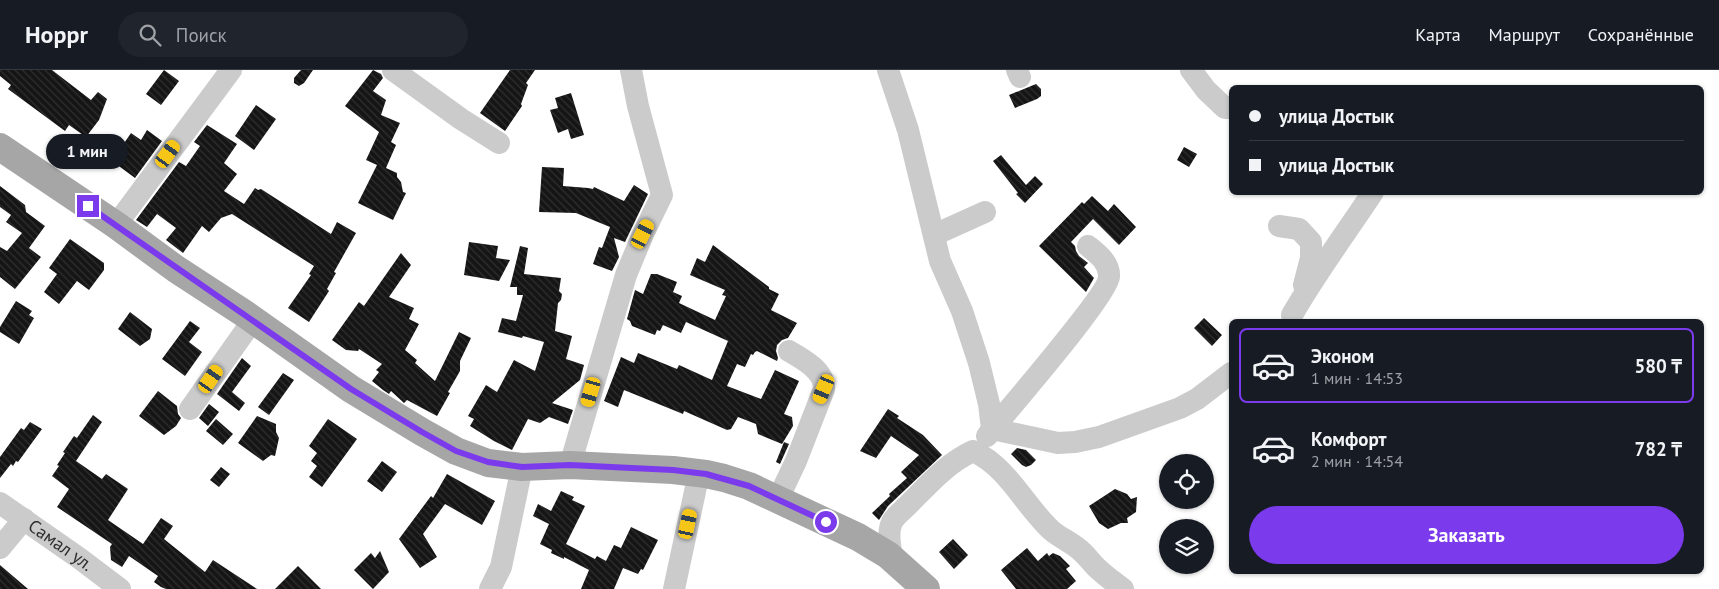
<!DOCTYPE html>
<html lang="ru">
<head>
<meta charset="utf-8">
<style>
  body { margin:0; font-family:"PT Sans",sans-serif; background:#20242c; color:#f1f3f6; height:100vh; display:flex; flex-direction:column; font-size:19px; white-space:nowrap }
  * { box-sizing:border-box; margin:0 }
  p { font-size:16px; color:#9ea1a6 }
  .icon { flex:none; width:28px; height:28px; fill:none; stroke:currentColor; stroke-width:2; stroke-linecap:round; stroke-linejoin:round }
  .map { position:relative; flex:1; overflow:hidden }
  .details { position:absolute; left:1229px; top:249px; width:475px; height:255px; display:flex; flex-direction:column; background:#171b24; border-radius:8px; box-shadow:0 1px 4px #0004 }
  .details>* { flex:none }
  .top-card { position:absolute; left:1229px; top:15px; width:475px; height:110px; border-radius:8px; box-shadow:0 1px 4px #0004; display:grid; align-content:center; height:110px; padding:0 20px; background:#171b24 }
  .fabs { position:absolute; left:1159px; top:384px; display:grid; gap:10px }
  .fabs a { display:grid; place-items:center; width:55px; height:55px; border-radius:50%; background:#171b24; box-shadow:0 1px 4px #0004; font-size:25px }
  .end { position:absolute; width:22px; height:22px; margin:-11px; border:6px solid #7c3aed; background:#fff; box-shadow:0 0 0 2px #fff }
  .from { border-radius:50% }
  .bubble { position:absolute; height:35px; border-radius:18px; background:#171b24; box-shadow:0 1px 4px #0004; font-size:16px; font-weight:600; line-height:35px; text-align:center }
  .car { position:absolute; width:15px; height:30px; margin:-15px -8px; border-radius:6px; box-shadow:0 0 4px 1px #0007; background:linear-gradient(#f5c518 24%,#345 0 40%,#f5c518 0 76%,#345 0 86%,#f5c518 0) }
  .top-card b { display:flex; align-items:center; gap:18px; height:48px; font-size:19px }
  .top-card b+b { border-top:1px solid #363941 }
  .top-card i { width:12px; height:12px; background:#f1f3f6 }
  ul { padding:9px 0 0; list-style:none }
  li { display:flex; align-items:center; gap:15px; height:75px; margin:0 10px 8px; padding:0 10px; border:2px solid transparent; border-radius:8px }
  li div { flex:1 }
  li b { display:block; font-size:19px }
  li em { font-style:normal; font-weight:600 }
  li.current { border-color:#7c3aed }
  li>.icon { width:45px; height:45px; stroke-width:1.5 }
  .action { display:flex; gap:10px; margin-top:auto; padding:10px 20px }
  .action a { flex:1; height:58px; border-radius:30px; background:#7c3aed; color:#fff; font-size:20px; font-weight:600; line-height:58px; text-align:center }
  header { display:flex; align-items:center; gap:30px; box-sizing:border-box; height:70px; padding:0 25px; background:#171b24; border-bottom:1px solid #363941 }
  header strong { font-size:24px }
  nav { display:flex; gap:28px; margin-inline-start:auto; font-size:18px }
  .search { width:350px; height:45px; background:#20242c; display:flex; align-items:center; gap:12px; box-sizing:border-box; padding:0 18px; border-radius:28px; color:#9ea1a6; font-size:19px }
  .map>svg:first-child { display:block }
  .building { fill:url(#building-back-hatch) }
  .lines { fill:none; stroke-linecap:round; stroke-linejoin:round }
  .minor { stroke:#cbcbcb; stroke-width:22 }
  .major { stroke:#a6a6a6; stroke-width:28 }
  .route { stroke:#7c3aed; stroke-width:6 }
  .labels { text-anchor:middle; stroke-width:5; stroke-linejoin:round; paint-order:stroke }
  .street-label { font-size:18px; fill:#2e2e2e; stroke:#fff }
</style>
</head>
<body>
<header>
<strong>Hoppr</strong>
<div class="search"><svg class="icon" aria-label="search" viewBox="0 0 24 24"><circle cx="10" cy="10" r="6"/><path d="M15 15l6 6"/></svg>Поиск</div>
<nav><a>Карта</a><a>Маршрут</a><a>Сохранённые</a></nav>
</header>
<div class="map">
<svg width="1719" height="519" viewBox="0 0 1719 519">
  <defs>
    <pattern id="building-back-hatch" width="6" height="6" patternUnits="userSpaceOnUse" patternTransform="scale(1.25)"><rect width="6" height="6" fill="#151515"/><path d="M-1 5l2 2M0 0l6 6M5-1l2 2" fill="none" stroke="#2f2f2f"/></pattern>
  </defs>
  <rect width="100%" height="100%" fill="#fff"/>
  <path class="building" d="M0 0H52L91 30 98 22 107 29 99 50 86 67 69 55 65 61 8 19 11 15 0 6Z
    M164 0 179 11 161 35 146 24Z
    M301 0H313L304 13 299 16 294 13V8Z
    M373 0 381 4 383 8 373 21 386 30 381 45 400 53 391 72 396 75 386 98 397 103V107L401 112 403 122 406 123 393 150 358 133 377 95 366 90 379 62 345 36Z
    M510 0H535L526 13 528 15 521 34 522 36 505 61 480 43Z
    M1036 14 1041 19V26L1037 29 1015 38 1009 25Z
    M571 23 584 65 571 69 568 59 558 63 550 40 558 38 555 28Z
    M256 35 276 49 254 80 235 66Z
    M207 55 237 74 224 93 237 104 224 121 244 134 255 118 258 120 261 119 331 164 337 152 356 163 334 202 336 203 327 219 329 221 309 252 288 238 311 205 309 204 314 196 232 144 221 148 209 162 202 156 183 183 166 170 176 158 157 144 147 157 136 150 179 92 186 96 200 76 194 72Z
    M147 60 162 71 135 108 112 91 131 63 141 70Z
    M1184 77 1197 84 1189 97 1177 90Z
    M1001 85 1026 115 1035 106 1043 114 1025 133 1016 124 1018 123 993 91Z
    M542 97 564 98 563 116 588 118 593 119 594 117 624 131 634 115 648 124 625 172 614 168 619 187 612 201 593 194 599 177 602 178 610 157 576 143 539 142Z
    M0 116 25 135 26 142 45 156 29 178 41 187 15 219 0 207V177L7 181 22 163 6 152 11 145 0 137Z
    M1092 126 1108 141 1114 134 1136 157 1119 175 1093 149 1071 172 1075 176 1076 181 1079 186 1088 193 1084 197 1094 208 1086 222 1039 176 1082 132 1084 134Z
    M70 169 104 193V200L89 220 77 211 59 234 44 222 57 204 49 198Z
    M469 172 498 176 496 188 510 190 499 211 464 205Z
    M713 175 769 217V219L779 224 771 240 797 253 788 268 782 270 777 275 776 281 778 288 777 291 757 281 755 282 753 285 751 284 745 297 737 294 727 316 761 329 775 300 799 311 784 344 792 347 793 356 782 374 758 364 756 354 738 347 731 359 727 360 684 341 683 344 624 320 618 337 604 331 621 287 634 293 638 283 677 299 679 295 712 310 728 271 686 252 681 263 663 255 660 261 657 260 655 265 632 256 630 251 627 249 635 220 643 224 651 204H657L677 212 673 222 682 226 679 233 715 250 726 226 722 225 725 220 690 205 697 188 705 192Z
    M520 176 528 178 524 204 561 208 559 221 562 224 561 230 558 233 555 261 572 266 566 289 584 295 580 310 552 333 573 340 568 354 549 347 540 353 528 349 512 380 494 371 470 356 474 349 468 346 486 315 497 322 514 290 535 301 544 272 523 266 522 268 498 262 502 248 516 251 523 225H517V217H510Z
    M401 183 411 195 389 227 414 238 409 249 419 254 405 280 417 290 415 293 435 311 459 262 471 268 460 291V301L448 322 450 323 437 346 407 330 404 333 391 321 389 324 383 320 372 311 379 302 376 300 382 294 359 279 358 281 346 280 332 270 359 232 364 236Z
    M16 231 32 241 29 245 34 248 19 274 0 262V257Z
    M130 242 152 259 150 269 140 276 118 259Z
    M1204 248 1222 265 1212 276 1194 258Z
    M190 251 200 258 189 272 202 282 185 306 162 289Z
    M242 288 251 296 232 322 245 333 239 341 217 324Z
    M283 303 294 310 269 345 258 337Z
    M158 321 177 336 178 344 181 348 176 356 164 365 139 346Z
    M209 334 219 342 208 356 199 348Z
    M888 339 899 346 897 348 923 365 942 385 888 436 879 450 872 443 890 426 889 424 907 408 901 402 919 385 891 366 876 388 860 381Z
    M93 345 102 352 76 391 102 409 106 404 128 419 108 450 143 474 161 448 173 456 164 469 205 502 213 490 257 519H166L161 517 154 512 158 506 129 486 122 497 111 490 110 477 112 474 57 437 69 419 52 406 59 396 57 395 65 383 63 382 74 366 77 368Z
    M257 346 276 354V362L279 368 275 386 271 385 263 391 238 373Z
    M216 349 233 364 223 375 206 361Z
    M328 349 357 369 322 417 309 407 317 396 311 391 317 383 309 376Z
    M30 352 42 359 18 392 16 391 13 396 11 394 0 408V387L21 358 24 360Z
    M784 372 789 374 780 394 776 392Z
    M1017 378 1026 380 1036 390 1031 395 1026 397 1022 395 1011 384Z
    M382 391 397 402 382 422 367 411Z
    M221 397 230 404 219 417 210 410Z
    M447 404 495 431 482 455 445 434 423 464 437 487 420 498 399 469 431 426 433 428Z
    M1115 419 1127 424 1131 429 1137 427 1136 442 1127 448 1128 453H1121L1108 459 1099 453 1089 436Z
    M561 421 574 427 572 430 585 436 566 474 595 489 597 486 606 491 614 475 621 478 631 457 658 470 643 500 641 499 638 504 623 498 614 519H581L589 500 564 487V489L551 483 552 480 540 474 549 454 533 446 538 434 551 441Z
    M953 469 968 485 954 499 939 482Z
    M1027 478 1038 491 1047 483 1049 486 1053 483 1060 486 1070 496 1066 499 1076 511 1067 519H1016L1001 500Z
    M380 481 389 502 373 519 354 500 371 483 375 488Z
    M0 495 28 519H0Z
    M298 496 321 519H275Z"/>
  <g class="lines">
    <g class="minor">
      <path d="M393 0 461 49 499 73"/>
      <path d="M888 0 908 60 940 191 962 241 979 293 989 334 992 359 1058 373 1075 372 1099 367 1180 338 1197 329 1231 303"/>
      <path d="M1017 0 1020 7"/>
      <path d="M1191 0 1206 20 1225 38H1231"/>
      <path d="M116 155 231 0"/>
      <path d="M1279 156 1299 159 1311 172V188L1304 215"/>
      <path d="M934 165 985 142"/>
      <path d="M1292 245C1316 203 1346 163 1373 122"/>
      <path d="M190 339 253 250"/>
      <path d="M987 366C1005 343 1108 225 1109 207 1110 193 1098 184 1088 176"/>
      <path d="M570 395 626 205 643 164 662 125 638 36 631 0"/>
      <path d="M778 429 796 391 824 319C825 301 803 289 789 281"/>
      <path id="s1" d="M0 433 79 488 120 519"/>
      <path d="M0 478 24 449"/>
      <path d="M893 490C890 478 887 463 892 452 895 446 903 440 908 435 928 415 947 393 973 381 1008 397 1024 435 1051 460 1060 468 1071 472 1080 480 1086 485 1090 491 1096 497 1104 505 1114 512 1123 519"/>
      <path d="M490 519 501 497 522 397"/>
      <path d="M674 519 699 403"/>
    </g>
    <path class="major" d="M0 77 116 155 176 199 245 244 351 319 422 362 456 381 488 393 522 397 570 395 673 400 706 404 724 408 749 416 858 467 888 485 926 519"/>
  </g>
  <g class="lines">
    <path class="route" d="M88 136 351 319 422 362 456 381 488 392 522 397 570 395 673 400 706 404 749 416 826 452"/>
  </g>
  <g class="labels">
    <g class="street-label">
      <text dy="6" stroke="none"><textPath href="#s1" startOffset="74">Самал ул.</textPath></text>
    </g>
  </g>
</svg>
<div class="fabs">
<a><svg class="icon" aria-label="locate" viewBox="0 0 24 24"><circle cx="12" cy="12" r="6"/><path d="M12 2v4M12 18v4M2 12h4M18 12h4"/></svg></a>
<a><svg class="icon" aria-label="layers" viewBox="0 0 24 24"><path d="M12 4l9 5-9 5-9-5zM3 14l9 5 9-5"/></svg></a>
</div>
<i class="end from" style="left:826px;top:452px"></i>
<i class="end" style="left:88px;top:136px"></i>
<div class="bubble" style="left:46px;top:64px;width:82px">1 мин</div>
<i class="car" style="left:168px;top:84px;rotate:36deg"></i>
<i class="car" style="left:643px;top:164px;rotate:27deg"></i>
<i class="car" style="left:211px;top:309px;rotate:35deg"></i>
<i class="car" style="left:824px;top:319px;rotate:203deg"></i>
<i class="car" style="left:591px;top:322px;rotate:196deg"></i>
<i class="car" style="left:688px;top:454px;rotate:12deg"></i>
<div class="top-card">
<b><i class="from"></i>улица Достык</b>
<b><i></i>улица Достык</b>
</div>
<section class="details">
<ul>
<li class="current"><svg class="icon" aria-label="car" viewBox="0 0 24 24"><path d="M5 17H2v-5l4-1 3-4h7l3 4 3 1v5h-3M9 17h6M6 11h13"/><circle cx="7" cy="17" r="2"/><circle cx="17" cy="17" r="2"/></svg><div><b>Эконом</b><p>1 мин · 14:53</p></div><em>580 ₸</em></li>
<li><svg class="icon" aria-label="car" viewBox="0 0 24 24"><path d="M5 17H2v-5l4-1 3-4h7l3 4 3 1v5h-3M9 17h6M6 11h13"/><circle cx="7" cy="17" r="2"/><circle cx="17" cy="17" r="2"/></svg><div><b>Комфорт</b><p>2 мин · 14:54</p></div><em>782 ₸</em></li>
</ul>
<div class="action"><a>Заказать</a></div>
</section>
</div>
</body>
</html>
